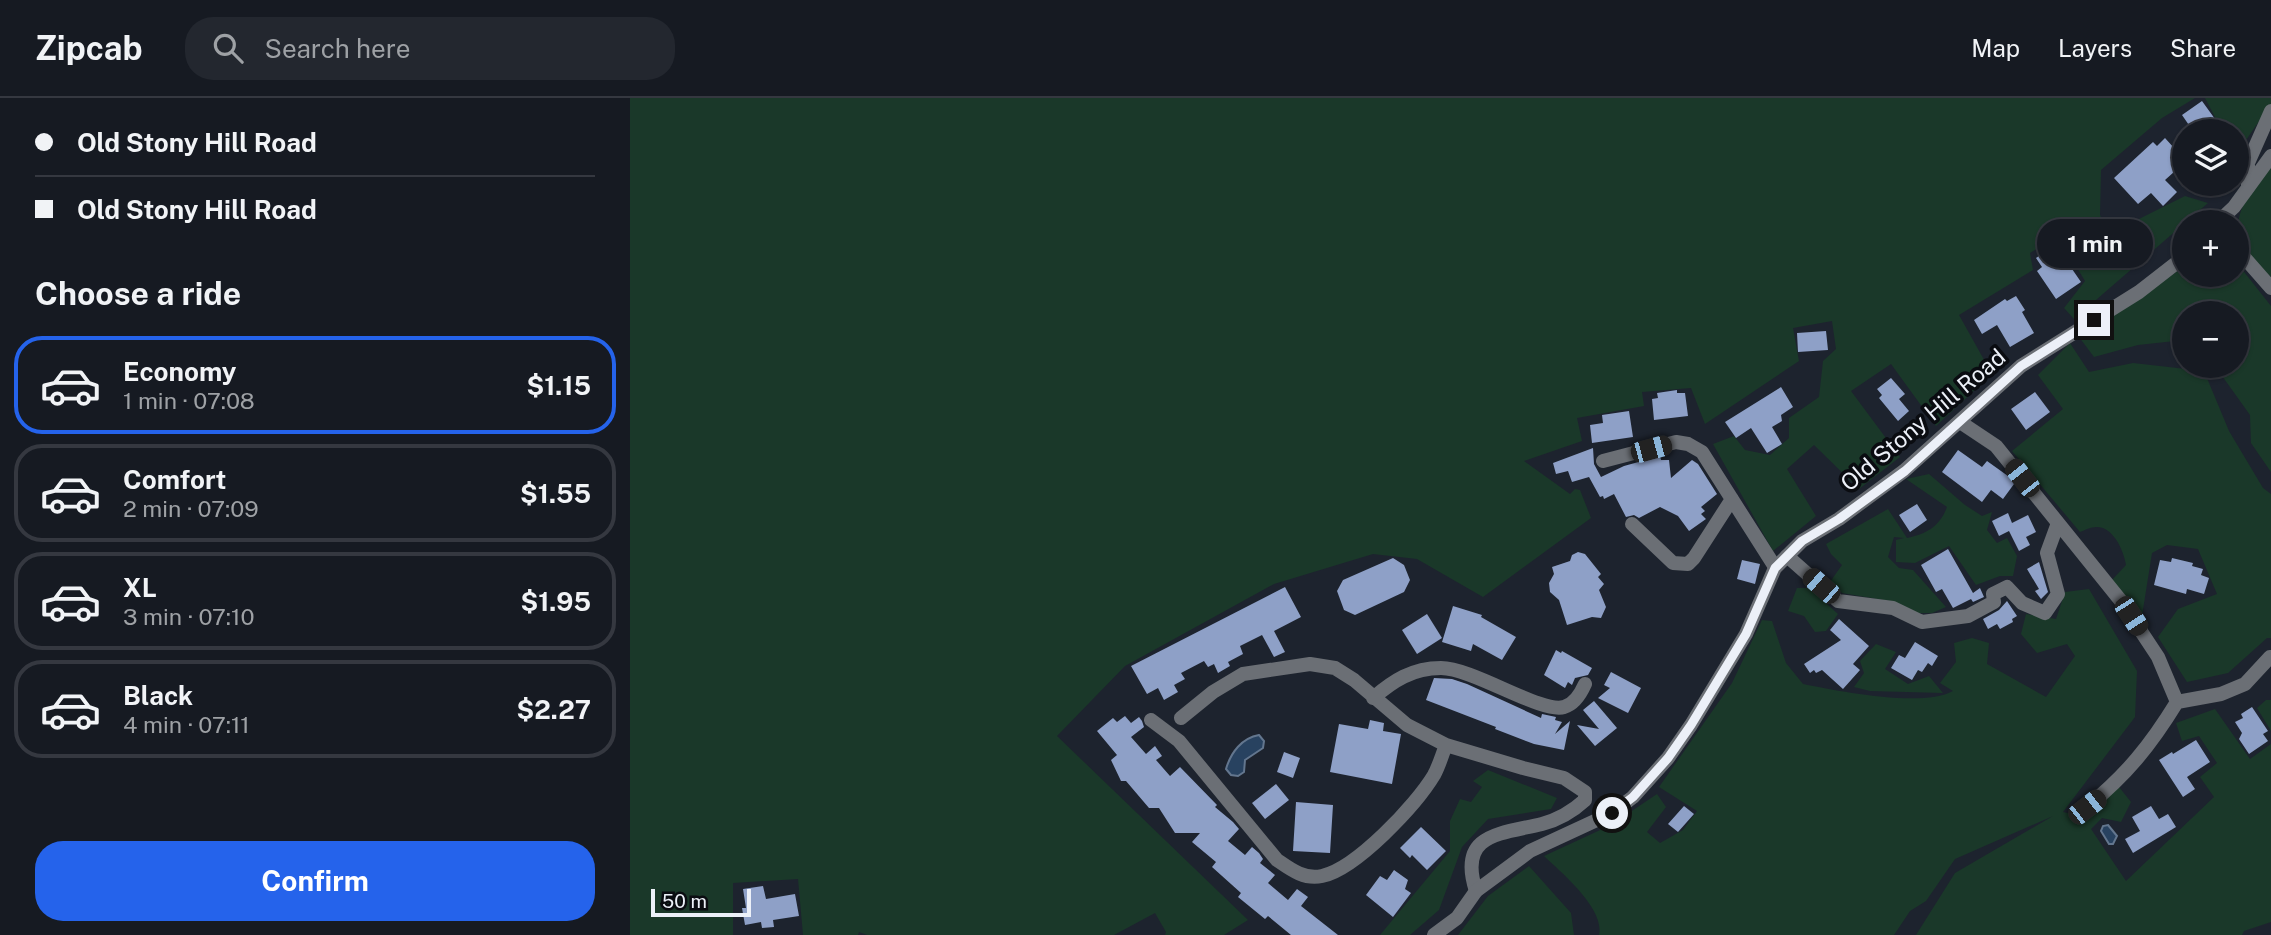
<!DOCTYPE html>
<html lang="en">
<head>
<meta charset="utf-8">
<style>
  body { margin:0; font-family:"Public Sans",sans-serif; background:#23272f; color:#f1f3f6; height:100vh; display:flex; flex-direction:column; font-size:26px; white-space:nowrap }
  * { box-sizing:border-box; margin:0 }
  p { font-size:23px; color:#9ea1a5 }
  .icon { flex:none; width:38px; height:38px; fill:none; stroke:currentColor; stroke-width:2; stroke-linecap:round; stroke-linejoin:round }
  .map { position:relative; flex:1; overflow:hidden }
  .sheet { display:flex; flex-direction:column; background:#161a22; width:630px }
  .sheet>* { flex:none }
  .banner { display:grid; align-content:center; height:154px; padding:0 35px; background:#161a22 }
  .fabs { position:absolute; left:1542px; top:21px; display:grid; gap:14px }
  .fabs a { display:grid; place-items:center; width:77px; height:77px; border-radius:50%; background:#161a22; box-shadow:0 2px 5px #0004,0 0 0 2px #353840; font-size:35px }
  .scale { position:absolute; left:21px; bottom:18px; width:100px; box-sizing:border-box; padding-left:7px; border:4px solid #ecf0f8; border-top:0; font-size:19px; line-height:24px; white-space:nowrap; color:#ecf0f8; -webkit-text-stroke:5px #0a0c11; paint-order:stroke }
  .end { position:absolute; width:32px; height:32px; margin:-16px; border:9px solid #ecf0f8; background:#111; box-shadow:0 0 0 4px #111 }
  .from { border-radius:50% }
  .bubble { position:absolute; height:49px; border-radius:24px; background:#161a22; box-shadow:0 2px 5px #0004,0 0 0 2px #353840; font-size:23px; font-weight:700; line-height:49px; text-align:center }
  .car { position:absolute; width:21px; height:42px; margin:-21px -10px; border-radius:9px; box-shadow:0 0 5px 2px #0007; background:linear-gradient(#222 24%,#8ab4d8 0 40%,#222 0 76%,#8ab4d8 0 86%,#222 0) }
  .banner b { display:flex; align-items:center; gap:24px; height:66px; font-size:26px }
  .banner b+b { border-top:2px solid #353840 }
  .banner i { width:18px; height:18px; background:#f1f3f6 }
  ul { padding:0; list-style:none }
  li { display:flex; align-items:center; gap:21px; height:98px; margin:0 14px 10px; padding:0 21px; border:4px solid #353840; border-radius:28px }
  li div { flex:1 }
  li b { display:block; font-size:26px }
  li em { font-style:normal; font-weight:700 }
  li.active { border-color:#2563eb }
  li>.icon { width:63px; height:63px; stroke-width:1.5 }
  h2 { padding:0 35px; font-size:32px; line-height:84px }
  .action { display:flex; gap:14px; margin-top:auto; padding:14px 35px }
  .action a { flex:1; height:80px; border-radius:28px; background:#2563eb; color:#fff; font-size:28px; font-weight:700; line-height:80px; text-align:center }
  header { display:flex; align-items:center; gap:42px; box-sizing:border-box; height:98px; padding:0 35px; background:#161a22; border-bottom:2px solid #353840 }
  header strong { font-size:33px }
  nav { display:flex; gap:38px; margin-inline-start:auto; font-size:24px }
  .search { width:490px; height:63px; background:#23272f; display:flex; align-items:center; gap:18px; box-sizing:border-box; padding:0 24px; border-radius:28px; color:#9ea1a5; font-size:26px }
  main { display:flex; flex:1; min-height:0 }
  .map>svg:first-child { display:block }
  .green { fill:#1a3829 }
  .water { fill:#284260; stroke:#63768e; stroke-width:2 }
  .building { fill:#8ea0c7 }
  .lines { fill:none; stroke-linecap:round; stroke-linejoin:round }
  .minor { stroke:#6b6f75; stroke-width:14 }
  .tertiary { stroke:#6b6f75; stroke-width:14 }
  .route { stroke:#ecf0f8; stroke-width:9 }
  .labels { text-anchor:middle; stroke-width:7; stroke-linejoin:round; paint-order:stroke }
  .street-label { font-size:23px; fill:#ecf0f8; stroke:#0a0c11 }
</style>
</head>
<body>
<header>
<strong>Zipcab</strong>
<div class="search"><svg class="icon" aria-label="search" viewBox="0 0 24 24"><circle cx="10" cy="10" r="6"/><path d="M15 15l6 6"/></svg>Search here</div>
<nav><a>Map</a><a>Layers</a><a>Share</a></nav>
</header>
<main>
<section class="sheet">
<div class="banner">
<b><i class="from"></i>Old Stony Hill Road</b>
<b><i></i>Old Stony Hill Road</b>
</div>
<h2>Choose a ride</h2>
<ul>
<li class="active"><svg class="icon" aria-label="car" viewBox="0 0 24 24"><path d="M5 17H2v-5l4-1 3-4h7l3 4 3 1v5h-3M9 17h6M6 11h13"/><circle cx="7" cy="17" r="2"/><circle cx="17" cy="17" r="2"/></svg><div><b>Economy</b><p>1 min · 07:08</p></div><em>$1.15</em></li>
<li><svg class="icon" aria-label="car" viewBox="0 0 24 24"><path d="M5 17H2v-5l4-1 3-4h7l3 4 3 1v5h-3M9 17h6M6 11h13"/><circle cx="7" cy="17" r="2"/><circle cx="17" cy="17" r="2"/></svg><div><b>Comfort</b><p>2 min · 07:09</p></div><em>$1.55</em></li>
<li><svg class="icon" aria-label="car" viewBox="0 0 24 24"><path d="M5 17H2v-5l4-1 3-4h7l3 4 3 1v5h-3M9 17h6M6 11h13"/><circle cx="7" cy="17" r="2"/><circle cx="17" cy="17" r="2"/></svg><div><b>XL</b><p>3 min · 07:10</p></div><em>$1.95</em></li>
<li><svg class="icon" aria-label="car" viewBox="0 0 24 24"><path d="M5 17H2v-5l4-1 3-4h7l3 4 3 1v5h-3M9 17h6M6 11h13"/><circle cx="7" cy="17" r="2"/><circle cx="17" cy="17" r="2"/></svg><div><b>Black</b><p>4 min · 07:11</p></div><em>$2.27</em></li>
</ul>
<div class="action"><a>Confirm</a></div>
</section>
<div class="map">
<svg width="1641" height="837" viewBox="0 0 1641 837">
  <rect width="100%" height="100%" fill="#1d232e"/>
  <path class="green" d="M0 0H1565L1532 20 1471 72 1470 117 1485 152 1505 123 1555 98 1578 105 1444 221 1434 210 1455 183 1428 138 1400 155 1403 172 1329 217 1362 276 1306 328 1261 266 1221 293 1270 359 1229 391 1184 347 1157 371 1186 418 1143 453 1083 346 1104 338 1115 352 1140 357 1159 340V320L1189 299 1193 263 1206 251 1202 223 1163 230 1169 263 1075 326 1061 290 1012 294 1014 308 947 320 952 343 894 363 940 396 945 391 950 392 961 420 853 499 787 461 743 456 644 486 495 568 427 638 618 822 594 837H535L536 834 525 815 484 837H237L229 834 228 837H173L168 781 103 785V837H0Z
    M1575 0H1641V6L1607 55 1606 33H1581L1586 21Z
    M1641 67V179C1633 172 1623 164 1617 156 1594 123 1620 94 1641 67Z
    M1607 165 1641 208V374L1621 345 1620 317 1585 268H1606V215H1554V242L1508 247 1464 259 1449 239 1554 169V177H1606Z
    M1440 245 1459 274 1503 265 1574 273 1599 333 1633 390 1641 396V540H1637L1598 575 1557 584 1528 539 1548 511 1587 496 1568 451 1537 447 1522 455 1511 524 1481 483 1496 467C1494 453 1483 428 1466 429 1461 429 1455 432 1450 434L1382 353 1433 311 1408 277Z
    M1299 376 1335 407 1352 418 1362 414 1357 432 1367 445 1377 440 1387 458 1383 478H1370L1346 487 1319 448 1285 465 1266 464V442L1274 440 1264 439 1258 459 1269 470 1283 472 1316 509 1302 515H1286L1265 504 1212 495 1200 484 1212 467 1201 456 1196 446 1258 411 1277 440C1297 436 1310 428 1317 409L1276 381Z
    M1167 490H1179L1208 516 1196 533 1185 534 1174 518 1158 513Z
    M1459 491 1507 573 1505 619 1433 714 1452 718 1489 689 1501 704 1491 724 1472 720 1461 731 1496 783 1584 699 1570 679 1587 665 1569 638 1552 643 1546 625 1585 611 1620 661 1641 646V824L1614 833 1612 837H1286L1325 775 1423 718 1325 761 1296 803 1280 813 1264 837H969C975 811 932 775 914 758L981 727 1027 696 1036 709 1017 734 1030 745 1053 732 1067 713 1029 689 1102 585 1132 522 1142 523 1156 565 1173 586C1208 593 1292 610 1323 593L1310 585 1326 564 1324 545 1342 540 1359 545 1357 566 1416 599 1445 558 1437 546 1407 555 1391 536 1396 516 1426 521 1435 494Z
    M1246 546 1266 554 1255 571 1278 586 1299 578 1313 595 1240 593 1224 589 1234 575 1230 563Z
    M1636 602H1641V633L1627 610Z
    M858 672 927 700 921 711 858 721 832 749 809 812 780 837H750L820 753V723L830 701 841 704 852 689 843 683Z
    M899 768 941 815 944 837H828L858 798Z"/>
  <path class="water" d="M629 637 634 643 633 650 615 662 614 674 608 678 601 677 596 671C601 654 612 640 629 637Z
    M1478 727 1487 738 1483 746H1479L1471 733 1473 728Z"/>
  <path class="building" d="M1572 3 1585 21 1567 33H1563L1552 17Z
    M1535 40 1554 61V65L1535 82 1547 94 1533 108 1521 95 1508 106 1484 80 1523 44 1527 48Z
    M1422 149 1428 158 1431 155 1451 184 1426 201 1407 173 1412 169 1406 160Z
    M1386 198 1395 212 1392 214 1404 235 1380 249 1367 227 1352 236 1344 222 1375 201 1377 203Z
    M1196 233 1198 252 1168 254 1167 235Z
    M1261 280 1275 296 1269 301 1279 313 1268 323 1249 300 1252 297 1247 291Z
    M1151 289 1163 309 1151 317 1152 323 1142 329 1152 346 1137 355 1121 330 1106 340 1095 324Z
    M1047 292V295H1055L1058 318 1024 322 1022 301 1028 300 1027 295Z
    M1405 294 1420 314 1396 332 1381 311Z
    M999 313 1003 339 962 345 960 327 973 325 972 317Z
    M963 350 964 366 971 379 994 368 1030 358 1031 362H1039L1041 380 1062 362 1068 366 1087 396 1071 409 1075 413 1071 416 1076 421 1059 433 1048 418 1030 409 1009 420 1004 417 996 419 984 396 974 401 973 398 970 399 959 379 942 384 938 373 926 376 923 365Z
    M1328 352 1352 369 1357 363 1378 378 1384 386 1373 401 1361 392 1352 404 1312 374Z
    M1287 406 1297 422 1280 434 1269 417Z
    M1378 415 1382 425 1398 417 1406 434 1396 439 1400 447 1389 453 1379 433 1369 438 1362 423Z
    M1318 451 1343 495 1350 490 1354 499 1343 504 1341 501 1323 510 1312 491 1306 494 1291 467Z
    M948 454 955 456 971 476 968 479 974 486 969 492 976 509 971 520 962 519 937 527 929 502 920 494 919 485 924 476 922 469 940 463 942 457Z
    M763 460 774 467 780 482 774 494 725 517 714 512 707 493 713 482Z
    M1542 460 1563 465 1562 468 1573 471 1571 477 1579 480 1574 496 1557 491 1556 496 1524 487 1530 462 1541 464Z
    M1112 462 1130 466 1125 486 1107 481Z
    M1409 464 1418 494 1411 501 1405 493 1409 491 1397 471Z
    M655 489 671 519 644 533 655 554 644 559 632 537 610 548 613 556 598 564 600 568 588 575 584 566 578 569 574 563 551 575 555 581 544 587 548 594 534 602 528 590 517 596 501 568Z
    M1377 503 1387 518 1382 521 1383 524 1370 531 1367 526 1358 531 1353 521 1369 512Z
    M823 508 852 517 851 519 886 539 872 562 843 546 841 553 812 544Z
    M797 516 812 540 787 556 772 532Z
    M1209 521 1239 548 1223 566 1230 572 1213 591 1192 572 1186 575 1184 572 1180 575 1174 566 1211 542 1200 532Z
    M1285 544 1308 558 1302 568 1298 565 1292 574 1288 572 1282 582 1261 570 1269 557 1275 560Z
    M926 552 931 555 932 553 962 570 958 577 945 580 942 587 938 584 935 590 914 577Z
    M981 574 1011 590 998 615 968 600 980 590 974 587Z
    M804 580 822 581 837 586 911 620 912 616 926 619 925 622 932 624 925 636 940 623 934 652 904 646 865 631 866 629 796 602Z
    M964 603 987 630 965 648 947 627 969 631 953 612Z
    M1622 609 1638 633 1633 636 1638 643 1619 656 1609 641 1612 635 1605 624 1613 620 1611 616Z
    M495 618 501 625 509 619 512 623 514 629 501 639 516 656 525 648 532 658 526 662 540 678 550 669 587 707 585 709 603 724 609 731 598 743 615 757 622 749 629 755 633 761 630 765 645 777 638 785 658 802 667 791 678 799 671 808 708 837H661L638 818 635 821 608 799 611 795 582 769 586 764 562 744 570 735H545L529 710H519L496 683H491L481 662 487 657 467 633 483 620 487 624Z
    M740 622 754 625 753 633 771 636 762 686 700 674 709 626 738 631Z
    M1566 642 1580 664 1557 679 1565 691 1553 699 1529 662 1542 654 1543 656Z
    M654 654 670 660 663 680 647 674Z
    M646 686 659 702 635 721 622 705Z
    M666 704 703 707 700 755 663 753Z
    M1054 708 1064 716 1048 734 1038 726Z
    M1521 708 1529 721 1538 716 1546 729 1503 755 1495 741 1510 733 1502 719Z
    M791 729 816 753 797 772 782 757 780 760 770 750Z
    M764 772 778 782 775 791 781 795 763 819 736 797 750 778 757 782Z
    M133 788 136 801 165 796 169 818 143 822 144 829 132 830 131 824 115 827 112 810H116L113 791Z"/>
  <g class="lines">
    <path class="minor" d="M1618 89V65L1641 13
      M1606 150 1641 190
      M1330 324 1366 348 1491 503 1528 559 1547 604C1520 648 1497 676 1457 709
      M973 363 1046 344 1058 346 1072 354 1145 469
      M1002 426 1043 465 1058 466 1064 460 1102 401
      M1157 458 1208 503 1263 510 1292 524 1338 518 1364 504 1363 496 1377 489 1392 505 1415 515 1428 496 1417 455 1428 425
      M743 600C763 583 782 570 811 570 843 570 912 616 934 609 945 606 951 595 955 586
      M1547 604 1591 596 1615 586 1640 559
      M551 620 583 594 613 576 680 566 705 570 724 582 777 627 816 647 893 670 934 680 955 694V702C943 713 927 722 912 726 871 736 827 735 846 793
      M521 622 549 643 647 762C660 771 674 782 692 778 726 771 786 707 804 677 809 668 812 657 816 647"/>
    <path class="tertiary" d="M1588 124 1604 109 1641 58
      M804 837 827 820 846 793 900 753 982 715 1003 699 1038 660 1061 627 1116 536 1145 470 1172 443 1209 421 1274 373 1391 268 1509 194 1554 159"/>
  </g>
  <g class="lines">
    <path class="route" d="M982 715 1003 699 1038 660 1061 627 1116 536 1145 470 1172 443 1209 421 1275 373 1391 268 1464 222"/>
  </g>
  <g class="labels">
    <g class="street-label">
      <text transform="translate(1293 322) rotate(-40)" y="8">Old Stony Hill Road</text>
    </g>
  </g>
</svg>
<div class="fabs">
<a><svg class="icon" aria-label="layers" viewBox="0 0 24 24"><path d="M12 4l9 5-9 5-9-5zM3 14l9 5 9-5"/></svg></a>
<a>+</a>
<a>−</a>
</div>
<div class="scale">50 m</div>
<i class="end from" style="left:982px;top:715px"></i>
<i class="end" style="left:1464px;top:222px"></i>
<div class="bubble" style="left:1407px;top:121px;width:116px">1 min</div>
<i class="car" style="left:1021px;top:351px;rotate:75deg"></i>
<i class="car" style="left:1392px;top:380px;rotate:322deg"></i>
<i class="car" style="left:1191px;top:488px;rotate:311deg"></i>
<i class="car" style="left:1501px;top:518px;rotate:147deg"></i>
<i class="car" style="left:1457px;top:709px;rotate:52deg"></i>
</div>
</main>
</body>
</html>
